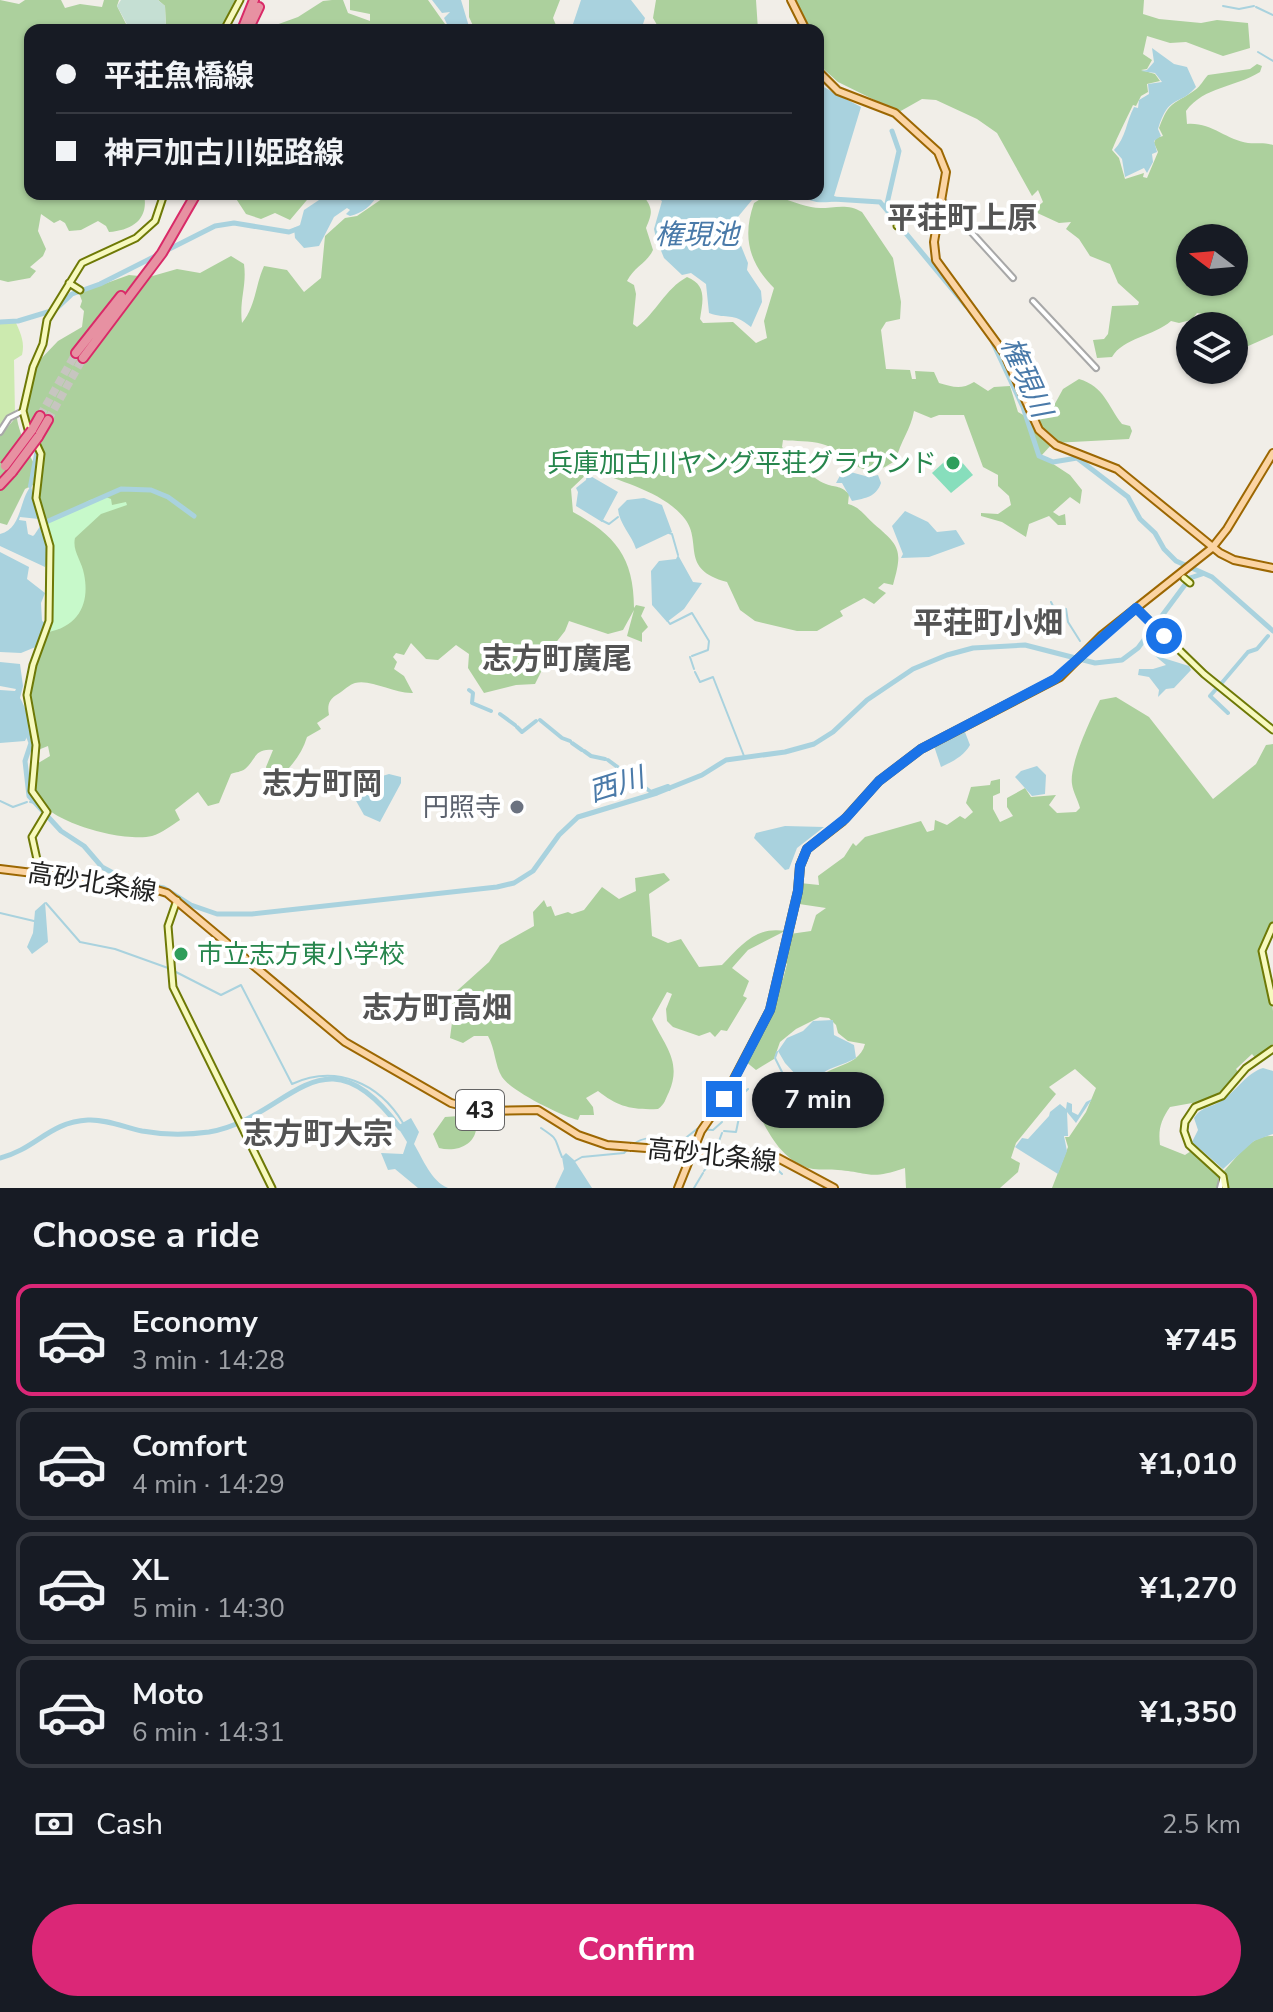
<!DOCTYPE html>
<html lang="en">
<head>
<meta charset="utf-8">
<style>
  body { margin:0; font-family:"Nunito Sans","Noto Sans JP",sans-serif; background:#20242c; color:#f1f3f6; height:100vh; display:flex; flex-direction:column; font-size:30px; white-space:nowrap }
  * { box-sizing:border-box; margin:0 }
  p { font-size:26px; color:#9ea1a6 }
  .icon { flex:none; width:44px; height:44px; fill:none; stroke:currentColor; stroke-width:2; stroke-linecap:round; stroke-linejoin:round }
  .map { position:relative; height:1188px; overflow:hidden }
  .side { display:flex; flex-direction:column; background:#171b24; flex:1 }
  .side>* { flex:none }
  .hud { position:absolute; left:24px; top:24px; width:800px; height:176px; border-radius:16px; box-shadow:0 2px 6px #0004; display:grid; align-content:center; height:176px; padding:0 32px; background:#171b24 }
  .needle { width:52px; rotate:286deg }
  .buttons { position:absolute; left:1176px; top:224px; display:grid; gap:16px }
  .buttons a { display:grid; place-items:center; width:72px; height:72px; border-radius:50%; background:#171b24; box-shadow:0 2px 6px #0004; font-size:40px }
  .end { position:absolute; width:36px; height:36px; margin:-18px; border:10px solid #1a73e8; background:#fff; box-shadow:0 0 0 4px #fff }
  .from { border-radius:50% }
  .bubble { position:absolute; height:56px; border-radius:28px; background:#171b24; box-shadow:0 2px 6px #0004; font-size:26px; font-weight:700; line-height:56px; text-align:center }
  .hud b { display:flex; align-items:center; gap:28px; height:76px; font-size:30px }
  .hud b+b { border-top:2px solid #363941 }
  .hud i { width:20px; height:20px; background:#f1f3f6 }
  ul { padding:0; list-style:none }
  li { display:flex; align-items:center; gap:24px; height:112px; margin:0 16px 12px; padding:0 16px; border:4px solid #363941; border-radius:16px }
  li div { flex:1 }
  li b { display:block; font-size:30px }
  li em { font-style:normal; font-weight:700 }
  li.active { border-color:#db2777 }
  li>.icon { width:72px; height:72px; stroke-width:1.5 }
  h2 { padding:0 32px; font-size:36px; line-height:96px }
  .pay { display:flex; align-items:center; gap:20px; height:88px; padding:0 32px; font-size:30px }
  .pay p { margin-inline-start:auto }
  .primary-button { display:flex; gap:16px; margin-top:auto; padding:16px 32px }
  .primary-button a { flex:1; height:92px; border-radius:48px; background:#db2777; color:#fff; font-size:32px; font-weight:700; line-height:92px; text-align:center }
  .map>svg:first-child { display:block }
  .grass { fill:#cceaaf }
  .forest { fill:#acd09d; fill-rule:evenodd }
  .wetland { fill:#c5dfd3 }
  .park { fill:#c7f9ca }
  .pitch { fill:#87debc }
  .water { fill:#a9d2de }
  .lines { fill:none; stroke-linecap:round; stroke-linejoin:round }
  .stream { stroke:#a9d2de; stroke-width:2 }
  .canal { stroke:#a9d2de; stroke-width:4 }
  .river { stroke:#a9d2de; stroke-width:5 }
  .motorway-tunnel { stroke:#c7c5c0; stroke-width:8; stroke-dasharray:8 4; stroke-linecap:butt }
  .tertiary-casing { stroke:#a8a8a8; stroke-width:8 }
  .secondary-casing { stroke:#6e7906; stroke-width:9 }
  .primary-casing { stroke:#9c6702; stroke-width:10 }
  .motorway-casing { stroke:#d92a68; stroke-width:12 }
  .tertiary { stroke:#fff; stroke-width:4 }
  .secondary { stroke:#f7f9be; stroke-width:5 }
  .primary { stroke:#fbd4a3; stroke-width:6 }
  .motorway { stroke:#e791a2; stroke-width:8 }
  .primary-bridge-casing { stroke:#9c6702; stroke-width:10; stroke-linecap:butt }
  .motorway-bridge-casing { stroke:#d92a68; stroke-width:12; stroke-linecap:butt }
  .primary-bridge { stroke:#fbd4a3; stroke-width:6 }
  .motorway-bridge { stroke:#e791a2; stroke-width:8 }
  .route { stroke:#1a73e8; stroke-width:10 }
  .leisure-dot { fill:#2e9e5b; stroke:#fff; stroke-width:3 }
  .worship-dot { fill:#6b7280; stroke:#fff; stroke-width:3 }
  .labels { text-anchor:middle; stroke-width:8; stroke-linejoin:round; paint-order:stroke }
  .shield { fill:#fff; stroke:#646464; stroke-width:2 }
  .shield-label { font-size:24px; font-weight:bold; fill:#212121 }
  .leisure-label { font-size:26px; fill:#27864d; stroke:#fff; text-anchor:end }
  .worship-label { font-size:26px; fill:#5b616d; stroke:#fff; text-anchor:end }
  .street-label { font-size:26px; fill:#212121; stroke:#fff }
  .water-label { font-size:28px; font-style:italic; fill:#4a7aa9; stroke:#fff }
  .quarter-label { font-size:30px; font-weight:bold; fill:#545454; stroke:#fff }
</style>
</head>
<body>
<div class="map">
<svg width="1273" height="1188" viewBox="0 0 1273 1188">
  <rect width="100%" height="100%" fill="#f1eee8"/>
  <path class="grass" d="M0 321 16 323C21 334 25 343 22 355L14 360 15 415 0 433Z"/>
  <path class="forest" d="M0 0 19 4 25 0H61L65 8 80 4 102 7 104 0H119L117 6 129 30H30V194H144C149 219 133 230 109 232L106 226 98 221 81 230 69 231 65 223 60 220 54 223 41 214 38 231 46 249 43 256 30 267 36 271 30 278 8 282 0 280Z
    M158 0H235L220 30H166L165 6Z
    M332 0H343L348 13 370 21V14L350 10V0H428L445 24 446 30H262L298 17 323 1Z
    M469 0H560L553 18 558 30H475L469 17Z
    M656 0H756L758 30H660L653 18Z
    M796 0H1144L1143 14 1159 19 1201 23 1217 20 1248 23 1250 48 1223 56 1186 42 1170 43 1147 36 1143 54 1152 60 1147 69 1141 70 1155 74 1160 81 1147 84 1148 92 1141 96 1136 106 1133 105C1125 122 1118 135 1112 150L1119 158 1125 179 1144 173 1143 177 1147 178 1158 152 1154 143 1156 138 1163 136 1159 128C1170 99 1173 106 1195 90 1201 86 1203 80 1208 75L1250 69 1257 64 1262 66 1260 72C1234 88 1205 86 1186 111L1187 124C1211 122 1226 140 1248 143 1257 144 1263 142 1273 145V335L1246 347 1234 334V326H1218L1212 316 1197 313 1194 317 1204 326 1191 320 1179 323 1171 321C1154 336 1123 338 1112 357L1097 358 1093 340 1104 339 1108 334 1112 306 1138 305 1139 302 1118 283 1110 264 1090 256 1079 239 1066 229 1071 222 1059 223 1033 211 1043 202 1038 190 1032 196 997 133 977 119 936 100 922 99 899 112 838 82 818 64V30H808ZM1190 238H1234V282H1190Z
    M233 194H312L290 220 275 213 261 219 246 214Z
    M389 194H642C653 208 653 212 646 228L653 250C647 263 634 267 627 281L634 285 636 294 633 324 637 327C656 313 665 289 687 277 707 285 703 300 700 319L703 323 733 322 756 343 767 338 764 321 774 288C749 263 742 237 754 203L767 195C784 197 796 204 811 207 827 211 845 201 862 212L893 258 901 302 900 319 886 322 881 330 886 369 910 370 912 379H916L915 371 934 372 939 383C953 387 961 390 974 382L988 391 994 387 1010 386 1018 412 1025 416 1052 409 1063 389 1079 379C1105 387 1107 405 1122 424L1130 426 1132 431 1129 439 1053 443 1041 456 1070 475 1082 490 1080 504 1070 497 1053 512 1059 516 1065 514 1066 525H1058L1049 516 1029 524 1026 537 1002 522 981 516V513L998 514 1011 505 1009 496 998 486V475L983 467 964 415H939L931 418 914 411C911 429 900 442 896 460 858 488 852 452 822 444 809 440 796 442 783 440L782 447C794 458 810 478 826 484 837 488 840 485 849 494L848 504C860 507 865 516 874 524 900 546 903 550 893 585L884 583 878 588 886 593 874 604 864 598 840 611 843 616 817 631H797L755 621 740 610 727 582C679 569 703 543 685 519 664 492 622 482 591 470L571 489 573 512C615 535 634 557 634 608L636 605 645 607 641 616 648 627 642 633V642L627 636 634 610 623 630 608 634 569 621 565 631 543 659 544 666 535 684 516 685 484 693 468 668 469 654 456 645 438 660 426 659 411 643 404 655 396 653 393 657 397 662 394 669 404 676 413 693C394 694 372 679 355 683 350 684 343 691 338 694 329 699 327 705 329 715L317 723 321 729 307 737C302 754 290 769 276 780L268 776 266 767 273 750C254 748 256 760 245 769 241 772 236 772 231 774L219 803 208 806 198 792 175 810 180 820C172 825 162 833 152 836 126 843 40 822 35 791 33 783 35 773 35 765L50 756 48 746 38 750 29 683 50 630 61 628 38 500 42 452 25 418 26 404 36 364 58 341 82 327 84 311 80 307 82 301 79 293 129 275 149 277 177 269 200 273 231 256 244 264C247 286 239 300 242 323 256 306 255 286 264 266L287 270 304 292 321 278 325 236 345 218 357 216Z
    M17 416C16 424 30 459 36 466L33 485 25 489 7 525 0 523V436Z
    M1116 697 1149 717 1213 799 1256 764 1266 745 1273 744V924C1250 959 1269 975 1273 1011 1273 1022 1273 1033 1273 1044L1256 1059 1252 1054 1236 1069 1239 1073 1234 1081 1209 1100 1170 1107C1161 1120 1158 1129 1160 1145L1185 1155 1191 1151 1219 1176C1235 1161 1249 1134 1273 1136V1188H1052L1068 1147 1065 1137H1069L1086 1112 1096 1088 1075 1069 1049 1087 1056 1094 1016 1143 1011 1158 1020 1163 1018 1172 1000 1188H906L905 1168C869 1180 873 1173 838 1170 830 1169 821 1170 813 1169 784 1163 769 1135 758 1112L769 1100 801 1085 808 1091 812 1089C821 1062 858 1071 865 1044L848 1041 838 1033 836 1025 829 1018 820 1017 796 1029 780 1042 774 1059 756 1070 745 1061 769 1013 779 978 783 979 787 964 783 962 790 934 811 931 816 915 826 908 799 904 800 883 819 885 818 876 844 857 853 843 856 846 865 837 921 821 927 832 934 830 935 820 947 825 960 816 965 819 973 812 966 803 971 787 990 785 991 781 1000 779V793L993 796V809L1000 822 1013 816 1007 807V798L1025 788 1031 797 1056 795 1049 805 1057 813 1076 812 1080 808C1078 800 1073 792 1072 784 1069 765 1091 718 1100 700Z
    M664 873 670 880 649 894 652 936 668 943 681 939 699 967 722 965C741 946 755 926 785 931L748 950 732 968 749 981 743 996 747 998 727 1031 721 1030 715 1037 710 1032 699 1036 673 1027 667 1021 666 1009 672 994 667 992 652 1019C665 1046 682 1062 669 1092 665 1100 665 1104 658 1109 632 1110 618 1107 598 1091L586 1098 593 1107 594 1115H580L578 1120C562 1116 511 1091 502 1077 495 1066 495 1048 488 1036H474L463 1043 450 1038 454 1007 449 998 489 962 500 945 534 926 533 912 544 900 547 907 551 906 555 916 568 912 572 914 584 910 602 887 619 899 636 891 635 878Z
    M459 1116 476 1122C479 1144 457 1153 439 1148L433 1134 445 1117Z"/>
  <path class="wetland" d="M121 0H158L165 6 166 30H130L117 6Z"/>
  <path class="park" d="M106 497 111 499 112 505 126 502 127 505 101 514 75 538C72 551 82 561 84 574 90 603 79 626 49 632L50 563 44 525 90 500Z"/>
  <path class="pitch" d="M954 453 973 475 951 493 932 473Z"/>
  <path class="water" d="M432 0H461L470 30H450L444 18 450 12 442 13Z
    M581 0H631L645 18 641 30H571Z
    M1152 48 1174 64 1187 67 1196 87C1179 107 1169 93 1158 129L1161 136 1154 141 1157 152 1152 154 1153 162 1147 173 1144 168 1125 177 1122 159 1114 150C1126 138 1126 122 1134 107L1138 108 1139 100 1149 94 1148 84 1162 82 1155 73 1141 71 1147 70 1154 62Z
    M818 84 861 107 834 196 839 198V201C820 203 813 204 799 194H818Z
    M328 194H378C372 206 362 213 350 216L346 214 350 210 347 208 334 217 319 246 304 248 295 238 294 228 300 225 304 210Z
    M652 194H757L737 218 735 231 748 263 747 270 761 291 762 302 751 327C731 311 729 320 709 313L706 284 691 273 682 275 664 258 656 238 654 229 662 201Z
    M843 470 869 477 878 475 881 483C876 497 866 498 852 501L842 483H836Z
    M587 474 618 492 602 522 576 506 578 492 576 488 586 480Z
    M31 486 39 519 20 517 19 520 26 521 28 534 33 536 39 530C48 540 50 556 45 567L0 546V534C22 529 19 500 31 486Z
    M644 498 662 505 672 532 636 549C632 535 619 524 618 509L627 500Z
    M905 511 928 522 937 532 956 530 965 544 929 557 901 558 903 554 892 526Z
    M0 552 29 567 27 579 45 593 41 603 42 621 46 623 38 646 21 653 0 652Z
    M678 555 693 582 702 583 684 609 667 622 652 605 651 571 659 561 676 559Z
    M1155 650 1160 657 1189 666 1191 670 1174 688 1166 689 1158 697 1159 690 1149 677 1138 675 1139 669H1153L1166 665 1154 655Z
    M0 662 20 664 23 686 20 698C27 710 33 728 25 741L0 743V690L15 691 16 689 0 686Z
    M963 727 970 745C964 756 952 762 941 767L933 743Z
    M1037 766 1046 775 1045 794 1032 796 1015 777 1021 771Z
    M389 774 401 777V783L380 822 364 815 355 799 356 784Z
    M785 826 824 827 797 848 789 869 785 870 754 838 756 833Z
    M45 902 48 942 32 954 27 947 33 933 35 911Z
    M833 1020 834 1035 854 1045 856 1058C839 1068 818 1067 812 1089H809L785 1063 778 1051 787 1038 803 1031 813 1021Z
    M1263 1068 1273 1071V1134L1254 1141 1223 1169 1192 1142 1198 1130 1194 1118C1202 1106 1210 1108 1221 1101 1236 1092 1246 1073 1263 1068Z
    M1092 1099 1076 1123 1067 1112 1068 1136H1064L1067 1151 1058 1174 1015 1147 1022 1138 1028 1139 1049 1116 1050 1112 1060 1104 1066 1109 1067 1102 1072 1104V1112L1078 1115 1086 1102Z
    M411 1118 419 1132 414 1144C423 1159 431 1181 448 1188H418L395 1169 388 1170 381 1153 403 1154 407 1142 397 1126Z
    M566 1153 574 1160 592 1188H555L564 1169 562 1157Z"/>
  <g class="lines">
    <path class="stream" d="M1223 6 1239 9 1254 6
      M1256 7 1273 15
      M1258 52 1273 61
      M601 520 609 524 618 517
      M669 533 672 534 678 555
      M1051 602 1053 606 1066 609 1068 622 1080 641
      M667 620 670 624 692 613 709 641 708 650 692 656
      M690 657 694 669
      M695 672 700 682 713 677 744 756
      M0 801 13 807 27 802
      M30 802 35 803
      M46 903 80 942 115 949 168 968
      M0 913 34 921
      M174 971 221 995 241 985 292 1084C336 1064 379 1083 403 1123
      M777 1052 775 1058 783 1074
      M785 1076 795 1086
      M723 1118V1113L748 1089
      M541 1128C560 1141 553 1136 562 1157
      M724 1131 736 1132 742 1103
      M632 1145C643 1137 656 1135 668 1144L674 1139 683 1140 697 1129 713 1130 722 1122
      M716 1149 722 1133
      M765 1158 782 1174
      M575 1161 582 1157 624 1153 629 1148
      M704 1171 715 1157
      M694 1188 703 1173"/>
    <path class="canal" d="M30 486 37 449
      M1220 685 1248 652 1257 649 1268 636
      M1217 688 1210 696 1228 713
      M469 690 473 693 472 703 491 711
      M500 714 515 725
      M540 720 562 738 570 741
      M517 727 522 732 536 721
      M572 743 582 750
      M584 751 591 756 605 759
      M608 760 651 792 668 786 669 789"/>
    <path class="river" d="M833 199 880 202 966 306
      M886 208 899 151 892 131
      M55 310 72 294 100 284 215 226 234 223 289 232 297 229
      M0 322 18 321 51 311
      M993 343 1023 407 1039 456 1053 462 1077 458 1128 497 1140 519 1155 533 1164 549 1176 561 1212 577 1273 631
      M38 534 46 522 121 489 151 490 168 497 194 516
      M27 732 31 743 25 761 29 796 61 831 84 846 102 867 130 882 164 888 191 905 217 914H252L497 887 514 883 533 871 559 835 578 817 657 793 702 775 726 760 785 752 814 744 833 732 867 700 913 669 947 655 973 648 1025 645 1095 663 1122 660 1138 648 1190 578 1202 574
      M0 1158C36 1149 49 1122 88 1120 106 1119 124 1127 142 1131 164 1135 187 1135 209 1132 289 1119 322 1022 400 1128"/>
    <path class="motorway-tunnel" d="M40 416 76 353
      M48 420 83 358"/>
    <g class="tertiary-casing">
      <path id="tertiary" d="M942 200 1013 278
        M1033 301 1096 368
        M0 432 9 418 23 411
        M1220 1188 1223 1176"/>
    </g>
    <g class="secondary-casing">
      <path id="secondary" d="M224 30 240 0
        M897 226 902 222
        M69 283 80 290
        M29 433 23 411 33 367 43 344 47 320 82 263 136 238 155 221 164 194
        M35 441 41 454 36 498 50 546 49 621 33 665 27 695 36 745 32 791 47 812 32 837 40 873
        M1184 578 1190 583
        M1136 608 1204 674 1273 730
        M177 900 168 926 173 987 272 1188
        M1273 926 1262 951 1273 1002
        M1225 1188 1223 1176 1189 1145 1184 1131 1185 1122 1195 1107 1222 1096 1246 1068 1273 1049"/>
    </g>
    <g class="primary-casing">
      <path id="primary" d="M791 0 806 30
        M818 71 838 91 895 113 938 152 946 172 934 242 936 260 1004 353 1039 430 1056 445 1117 469 1220 553 1234 560 1273 568
        M0 869 147 887 167 893 345 1042 451 1103 482 1111 538 1110 578 1135 607 1145 778 1158 834 1188
        M678 1188 701 1131 725 1096 770 1010 798 891 800 866 807 849 843 821 879 781 921 749 1060 677 1101 636 1212 548 1227 529 1273 453"/>
    </g>
    <g class="motorway-casing">
      <path id="motorway" d="M242 30 254 0
        M248 30 259 7
        M76 353 121 296
        M83 358 162 253 196 194
        M32 430 40 416
        M38 437 48 420
        M0 485 12 472"/>
    </g>
    <use href="#tertiary" class="tertiary"/>
    <use href="#secondary" class="secondary"/>
    <use href="#primary" class="primary"/>
    <use href="#motorway" class="motorway"/>
    <g class="primary-bridge-casing">
      <path id="primary-bridge" d="M630 1147H631"/>
    </g>
    <g class="motorway-bridge-casing">
      <path id="motorway-bridge" d="M5 466 32 430
        M12 472 38 437"/>
    </g>
    <use href="#primary-bridge" class="primary-bridge"/>
    <use href="#motorway-bridge" class="motorway-bridge"/>
  </g>
  <g class="lines">
    <path class="route" d="M724 1099 770 1010 798 891 800 866 807 849 846 818 879 781 921 749 1055 679 1136 608 1164 636"/>
  </g>
  <g class="leisure-dot">
    <circle cx="953" cy="463" r="8"/>
    <circle cx="181" cy="954" r="8"/>
  </g>
  <circle class="worship-dot" cx="517" cy="807" r="8"/>
  <g class="labels">
    <rect class="shield" x="456" y="1090" width="48" height="40" rx="6"/>
    <g class="shield-label">
      <text x="480" y="1118">43</text>
    </g>
    <g class="leisure-label">
      <text x="937" y="472">兵庫加古川ヤング平荘グラウンド</text>
      <text x="197" y="963" text-anchor="start">市立志方東小学校</text>
    </g>
    <g class="worship-label">
      <text x="501" y="816">円照寺</text>
    </g>
    <g class="street-label">
      <text transform="translate(92 882) rotate(9)" y="9">高砂北条線</text>
      <text transform="translate(712 1155) rotate(6)" y="9">高砂北条線</text>
    </g>
    <g class="water-label">
      <text x="697" y="244">権現池</text>
      <text transform="translate(1027 377) rotate(66)" y="10">権現川</text>
      <text transform="translate(616 784) rotate(-17)" y="10">西川</text>
    </g>
    <g class="quarter-label">
      <text x="962" y="228">平荘町上原</text>
      <text x="988" y="633">平荘町小畑</text>
      <text x="557" y="669">志方町廣尾</text>
      <text x="322" y="794">志方町岡</text>
      <text x="437" y="1018">志方町高畑</text>
      <text x="318" y="1144">志方町大宗</text>
    </g>
  </g>
</svg>
<div class="buttons">
<a><svg class="needle" viewBox="-14 -14 28 28"><path d="M0-13l5 13h-10z" fill="#e53935"/><path d="M0 13l5-13h-10z" fill="#9ea1a6"/></svg></a>
<a><svg class="icon" aria-label="layers" viewBox="0 0 24 24"><path d="M12 4l9 5-9 5-9-5zM3 14l9 5 9-5"/></svg></a>
</div>
<i class="end from" style="left:1164px;top:636px"></i>
<i class="end" style="left:724px;top:1099px"></i>
<div class="bubble" style="left:752px;top:1072px;width:132px">7 min</div>
<div class="hud">
<b><i class="from"></i>平荘魚橋線</b>
<b><i></i>神戸加古川姫路線</b>
</div>
</div>
<section class="side">
<h2>Choose a ride</h2>
<ul>
<li class="active"><svg class="icon" aria-label="car" viewBox="0 0 24 24"><path d="M5 17H2v-5l4-1 3-4h7l3 4 3 1v5h-3M9 17h6M6 11h13"/><circle cx="7" cy="17" r="2"/><circle cx="17" cy="17" r="2"/></svg><div><b>Economy</b><p>3 min · 14:28</p></div><em>¥745</em></li>
<li><svg class="icon" aria-label="car" viewBox="0 0 24 24"><path d="M5 17H2v-5l4-1 3-4h7l3 4 3 1v5h-3M9 17h6M6 11h13"/><circle cx="7" cy="17" r="2"/><circle cx="17" cy="17" r="2"/></svg><div><b>Comfort</b><p>4 min · 14:29</p></div><em>¥1,010</em></li>
<li><svg class="icon" aria-label="car" viewBox="0 0 24 24"><path d="M5 17H2v-5l4-1 3-4h7l3 4 3 1v5h-3M9 17h6M6 11h13"/><circle cx="7" cy="17" r="2"/><circle cx="17" cy="17" r="2"/></svg><div><b>XL</b><p>5 min · 14:30</p></div><em>¥1,270</em></li>
<li><svg class="icon" aria-label="car" viewBox="0 0 24 24"><path d="M5 17H2v-5l4-1 3-4h7l3 4 3 1v5h-3M9 17h6M6 11h13"/><circle cx="7" cy="17" r="2"/><circle cx="17" cy="17" r="2"/></svg><div><b>Moto</b><p>6 min · 14:31</p></div><em>¥1,350</em></li>
</ul>
<div class="pay"><svg class="icon" aria-label="cash" viewBox="0 0 24 24"><path d="M3 7h18v10H3z"/><circle cx="12" cy="12" r="2"/></svg>Cash<p>2.5 km</p></div>
<div class="primary-button"><a>Confirm</a></div>
</section>
</body>
</html>
